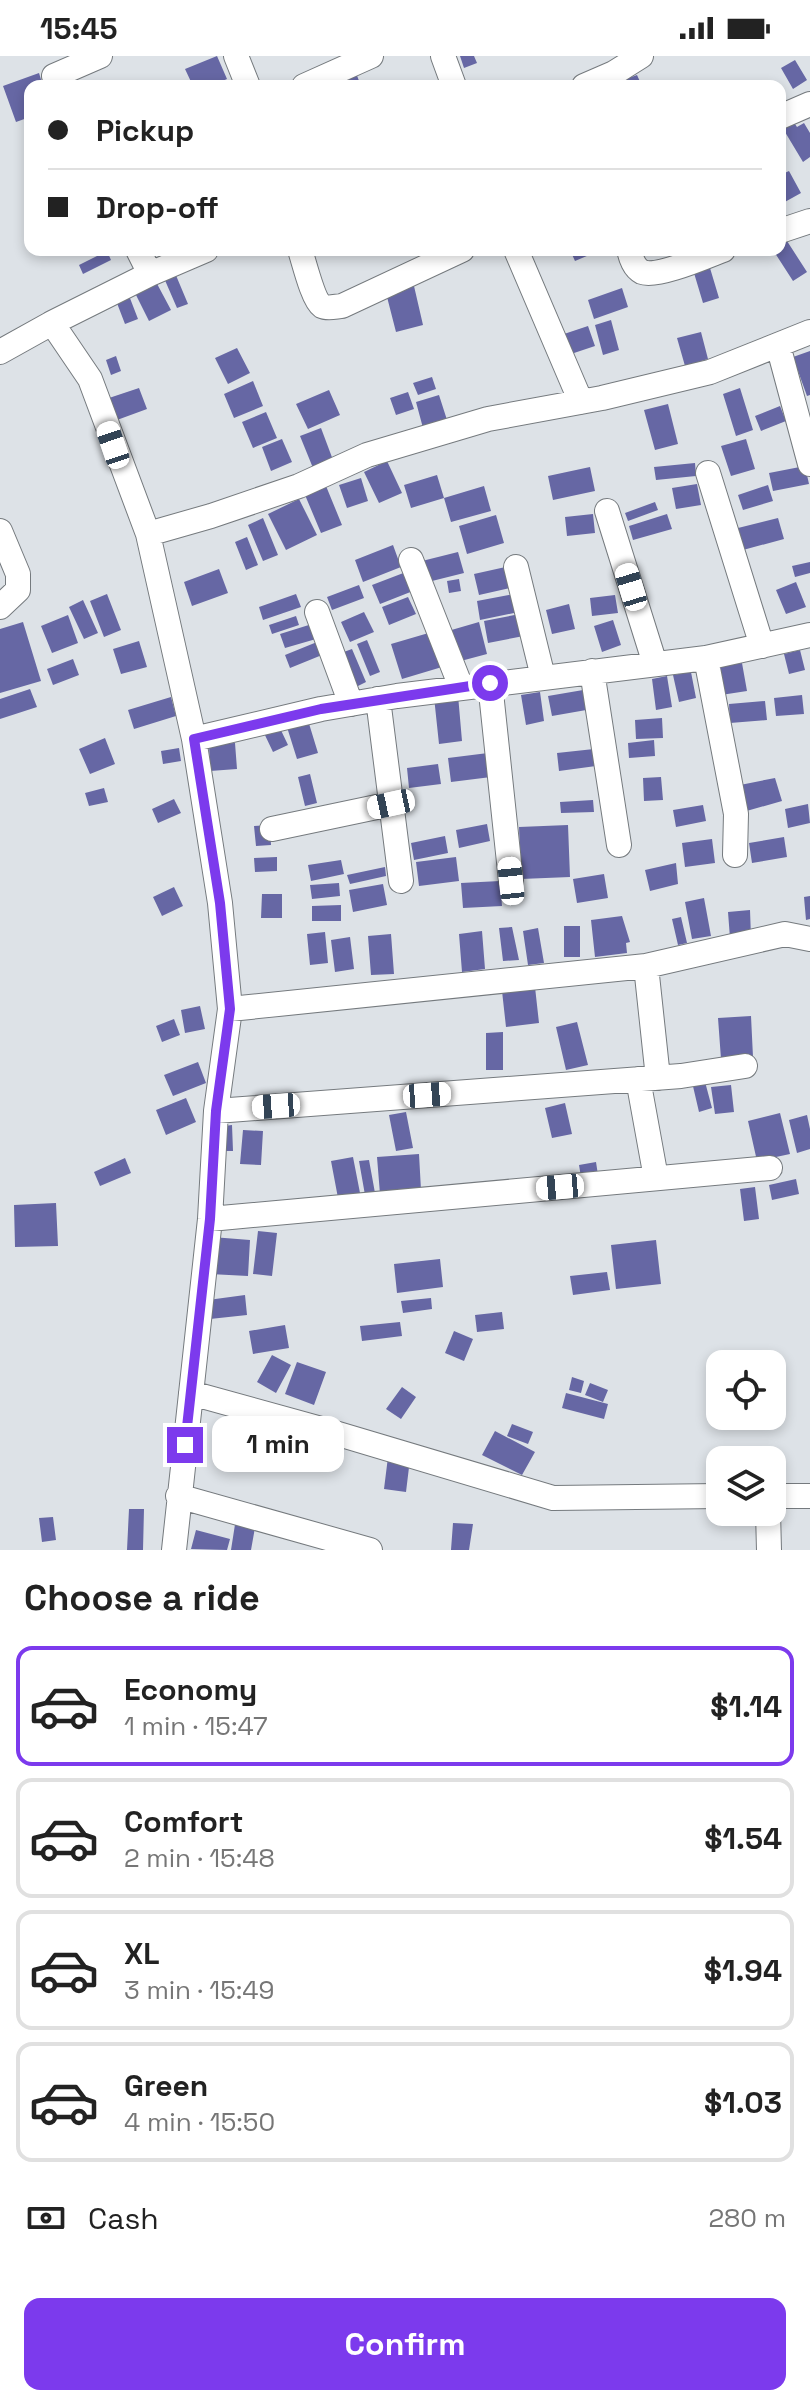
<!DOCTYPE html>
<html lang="en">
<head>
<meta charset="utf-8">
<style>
  body { margin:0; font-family:"Space Grotesk",sans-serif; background:#f6f6f6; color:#222; height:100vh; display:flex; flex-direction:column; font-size:30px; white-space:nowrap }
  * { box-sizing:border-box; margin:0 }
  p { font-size:26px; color:#767676 }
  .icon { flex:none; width:44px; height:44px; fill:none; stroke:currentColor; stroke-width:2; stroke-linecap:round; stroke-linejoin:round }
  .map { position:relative; height:1494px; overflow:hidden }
  .details { display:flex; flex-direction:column; background:#fff; flex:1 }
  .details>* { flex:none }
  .guide { position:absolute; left:24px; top:24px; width:762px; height:176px; border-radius:16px; box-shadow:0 4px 12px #0003; display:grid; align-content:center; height:176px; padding:0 24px; background:#fff }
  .buttons { position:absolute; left:706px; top:1294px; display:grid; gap:16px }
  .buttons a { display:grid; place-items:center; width:80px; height:80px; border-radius:16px; background:#fff; box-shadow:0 4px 12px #0003; font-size:40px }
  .end { position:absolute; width:36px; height:36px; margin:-18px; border:10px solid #7c3aed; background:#fff; box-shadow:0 0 0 4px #fff }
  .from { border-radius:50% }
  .bubble { position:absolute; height:56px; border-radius:16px; background:#fff; box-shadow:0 4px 12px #0003; font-size:26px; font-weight:700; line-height:56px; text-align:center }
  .car { position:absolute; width:24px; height:48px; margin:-24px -12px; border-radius:10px; box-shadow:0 0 6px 2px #0007; background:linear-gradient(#fff 24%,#345 0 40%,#fff 0 76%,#345 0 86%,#fff 0) }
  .guide b { display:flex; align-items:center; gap:28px; height:76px; font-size:30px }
  .guide b+b { border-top:2px solid #e0e0e0 }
  .guide i { width:20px; height:20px; background:#222 }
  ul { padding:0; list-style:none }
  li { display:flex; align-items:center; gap:24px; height:120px; margin:0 16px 12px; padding:0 8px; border:4px solid #e0e0e0; border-radius:16px }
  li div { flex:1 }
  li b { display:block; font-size:30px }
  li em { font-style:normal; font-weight:700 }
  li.active { border-color:#7c3aed }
  li>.icon { width:72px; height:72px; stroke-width:1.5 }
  h2 { padding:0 24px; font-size:36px; line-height:96px }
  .pay { display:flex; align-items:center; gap:20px; height:88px; padding:0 24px; font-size:30px }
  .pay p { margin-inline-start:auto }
  .primary-button { display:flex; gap:16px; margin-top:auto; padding:16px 24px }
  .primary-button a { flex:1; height:92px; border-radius:16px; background:#7c3aed; color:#fff; font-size:32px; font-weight:700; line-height:92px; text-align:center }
  .status { display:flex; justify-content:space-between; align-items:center; height:56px; padding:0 40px; background:#fff; direction:ltr }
  .status svg { height:22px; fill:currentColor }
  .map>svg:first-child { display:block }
  .building { fill:#6667a4 }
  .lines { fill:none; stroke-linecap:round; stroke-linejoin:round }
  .minor-casing { stroke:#757a7e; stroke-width:26 }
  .minor { stroke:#fff; stroke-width:24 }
  .route { stroke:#7c3aed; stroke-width:10 }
</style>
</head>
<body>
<div class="status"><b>15:45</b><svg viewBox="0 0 49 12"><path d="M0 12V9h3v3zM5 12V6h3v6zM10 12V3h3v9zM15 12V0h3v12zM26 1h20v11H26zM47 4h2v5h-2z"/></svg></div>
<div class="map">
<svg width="810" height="1494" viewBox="0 0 810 1494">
  <rect width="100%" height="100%" fill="#dde2e7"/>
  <path class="building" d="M217 0 227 23 211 30H193L185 13Z
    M460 0H474L477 7 464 12Z
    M795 4 807 24 793 33 781 12Z
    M39 17 43 30H30V61L16 66 3 30Z
    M356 17 361 30H324Z
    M637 19 642 30H620L618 26Z
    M793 65 797 71 804 67 810 77V101L803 106 782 71Z
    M789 115 801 137 783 147 780 141V119Z
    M787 185 807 216 793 225 773 194H780V189Z
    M570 194H601L575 205Z
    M107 195 111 204 83 218 79 209Z
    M707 202 719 242 703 247 691 207Z
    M175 217 188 248 177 252 164 222Z
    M155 224 171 254 149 265 134 235Z
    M414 230 423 269 396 276 386 237Z
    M622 232 628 251 594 263 588 244Z
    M128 237 138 263 125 268 115 242Z
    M611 264 619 294 603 299 595 269Z
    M588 270 595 290 568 299 561 279Z
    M701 276 708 303 685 310 677 282Z
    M237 292 250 317 228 328 215 302Z
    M810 295V339L807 340 793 301Z
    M116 300 121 315 111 319 106 304Z
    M432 321 436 333 418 339 413 327Z
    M253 325 263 350 234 362 224 338Z
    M139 332 147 353 117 364 109 342Z
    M740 332 753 374 736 380 723 338Z
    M329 334 340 359 308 373 296 348Z
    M408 336 414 353 396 359 390 342Z
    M439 339 447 364 423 372 416 346Z
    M668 348 678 388 655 394 644 354Z
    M780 350 786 365 761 375 755 360Z
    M266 356 277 382 253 392 242 366Z
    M321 372 333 404 313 412 300 380Z
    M282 383 292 406 271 415 262 391Z
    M746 383 755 413 731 420 721 390Z
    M387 405 402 437 379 447 364 416Z
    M695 407 696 420 656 424 654 411Z
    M805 410 809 428 773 435 769 417Z
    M590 411 595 435 553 444 548 420Z
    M437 419 444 442 484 430 491 455 451 466 444 442 411 452 404 429Z
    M361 422 368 445 347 452 339 429Z
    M697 428 701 449 676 453 672 432Z
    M768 429 773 445 743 454 738 439Z
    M326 430 342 469 321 477 305 439Z
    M299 443 317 479 286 494 268 458Z
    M655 446 658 454 628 465 625 457Z
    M593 458 595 477 567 480 565 461Z
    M667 458 672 473 633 484 629 470Z
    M496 459 504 487 467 498 459 470Z
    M263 462 278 499 263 505 248 469Z
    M778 462 784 483 743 494 738 472Z
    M247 481 258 509 246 514 235 486Z
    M393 489 401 511 363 526 355 504Z
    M458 496 464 517 428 526 422 505Z
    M810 506V517L795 521 792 510Z
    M510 510 514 531 479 539 474 518Z
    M219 513 228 537 192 550 184 526Z
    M406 516 413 535 380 548 372 529Z
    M459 523 461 535 449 537 447 525Z
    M796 526 806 551 786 558 776 534Z
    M359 529 364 542 332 554 327 541Z
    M520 537 524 555 480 564 477 545Z
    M107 538 121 574 104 581 90 545Z
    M296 538 301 551 263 564 259 551Z
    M615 539 618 557 592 560 590 542Z
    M408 541 416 558 389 569 382 551Z
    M83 544 98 577 84 583 69 551Z
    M569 548 575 573 552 578 546 554Z
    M364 556 374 576 350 586 341 566Z
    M525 557 529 579 488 587 484 565Z
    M68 559 78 587 52 597 41 570Z
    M296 560 299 569 272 578 269 569Z
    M613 564 621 589 602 596 594 570Z
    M23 566 41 625 0 637V573Z
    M479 566 487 598 457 606 448 575Z
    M312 568 316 583 285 592 280 578Z
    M432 576 442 611 402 623 391 588Z
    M367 584 380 616 370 620 357 588Z
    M139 585 147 611 121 618 113 593Z
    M317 586 322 599 290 612 285 599Z
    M352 593 366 626 356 631 341 597Z
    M800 594 805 614 789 618 784 598Z
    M73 603 79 619 53 629 47 613Z
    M742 607 747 635 721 639 717 611Z
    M691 616 696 642 679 646 673 619Z
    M667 620 672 651 656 654 652 623Z
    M30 633 37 651 0 663V643Z
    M589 633 592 653 552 660 548 640Z
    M540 636 544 665 526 669 521 639Z
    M458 639 462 685 439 688 434 641Z
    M802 639 804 658 776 660 774 642Z
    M171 641 176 660 134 673 128 654Z
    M765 645 767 664 730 667 729 648Z
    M307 661 318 697 297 703 286 668Z
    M662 662 663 682 636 683 635 664Z
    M278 668 288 689 273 696 263 675Z
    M105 682 115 708 90 718 79 693Z
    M654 684 655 700 629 702 628 687Z
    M235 687 237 713 210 715 209 688Z
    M179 692 181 705 163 708 161 695Z
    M594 693 596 710 559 715 557 697Z
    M488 697 491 721 451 726 448 702Z
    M438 708 441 728 409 732 407 712Z
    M310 718 317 747 305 750 298 721Z
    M661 721 663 744 644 745 643 722Z
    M775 722 782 745 736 758 735 730Z
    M104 732 108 746 89 750 85 737Z
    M174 743 181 757 158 767 152 753Z
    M593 744 594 756 561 757 560 746Z
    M808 748 810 767 788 772 785 753Z
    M703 749 706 765 676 771 673 754Z
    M487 768 490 785 459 792 456 774Z
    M270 769 271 789 256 790 254 770Z
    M568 769 570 821 521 823 519 771Z
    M445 780 448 797 414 804 411 787Z
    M784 781 787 801 752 807 749 787Z
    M712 783 715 807 685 811 682 787Z
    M277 801V815L255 816 254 802Z
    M456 801 459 825 419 830 416 806Z
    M341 804 344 818 311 825 308 809Z
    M676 807 678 828 650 835 645 814Z
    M385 811 386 820 350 828 347 819Z
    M604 818 608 842 577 847 573 823Z
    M500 825 502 850 463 852 461 827Z
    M339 827 340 840 312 843 310 829Z
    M383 828 387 849 353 856 349 834Z
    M174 831 183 850 162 860 153 841Z
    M262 838H282V862H261Z
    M810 840V863L806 864 804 841Z
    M704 842 711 880 692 883 685 846Z
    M341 849V865H312V850Z
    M750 854 751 881 730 882 728 856Z
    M622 860 630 886 626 887 627 897 595 901 591 864Z
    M681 861 687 887 678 889 672 863Z
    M564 870H580V901H564Z
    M512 871 519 904 503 905 499 872Z
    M538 872 544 907 528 909 523 875Z
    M482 875 485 913 462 916 459 878Z
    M325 876 328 907 310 909 307 878Z
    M391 878 394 918 371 919 368 880Z
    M350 881 354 913 335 916 331 884Z
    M535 931 539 967 506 971 502 935Z
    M200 950 205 973 185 977 181 954Z
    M751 960 753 1001 721 1003 718 962Z
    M174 963 180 979 162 986 156 970Z
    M577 966 588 1009 566 1014 556 971Z
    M503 976V1014H486V977Z
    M198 1006 206 1027 173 1040 164 1019Z
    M704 1022 712 1052 699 1056 692 1026Z
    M731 1029 734 1056 715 1058 711 1031Z
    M186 1042 196 1066 166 1079 156 1054Z
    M565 1047 572 1078 552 1082 545 1052Z
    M406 1056 413 1092 396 1095 389 1059Z
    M780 1057 790 1098 757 1105 748 1065Z
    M807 1059 810 1073V1093L797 1097 789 1064Z
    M232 1069 233 1095H225L224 1070Z
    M243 1074 263 1075 261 1109 240 1108Z
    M419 1098 421 1134 380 1138 377 1101Z
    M353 1101 360 1137 338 1142 331 1105Z
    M125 1102 131 1117 100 1130 94 1116Z
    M369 1104 375 1137 365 1139 359 1105Z
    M596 1106 598 1119 581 1121 579 1109Z
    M796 1123 799 1138 772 1144 769 1129Z
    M755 1131 759 1163 744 1165 740 1133Z
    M56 1147 58 1190 15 1191 14 1149Z
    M258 1175 277 1177 272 1220 253 1218Z
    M212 1181 250 1184 248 1220 210 1218Z
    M656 1184 661 1228 616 1233 611 1189Z
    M440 1203 443 1231 397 1237 394 1208Z
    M607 1216 610 1234 573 1239 570 1220Z
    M245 1239 247 1259 210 1263 208 1244Z
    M431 1242 432 1253 403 1257 401 1245Z
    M502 1256 504 1273 477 1276 475 1259Z
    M400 1266 402 1280 362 1285 360 1270Z
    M285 1269 289 1292 253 1298 249 1275Z
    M454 1275 473 1283 464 1305 445 1297Z
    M272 1299 291 1309 276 1337 257 1326Z
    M297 1306 326 1316 314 1349 285 1338Z
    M572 1321 584 1325 581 1337 569 1334Z
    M590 1327 608 1334 603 1346 585 1339Z
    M402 1331 416 1341 401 1363 386 1353Z
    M566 1337 608 1348 604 1363 562 1352Z
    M241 1360 272 1367 264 1399 233 1392Z
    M512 1368 533 1376 528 1388 507 1380Z
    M495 1375 535 1396 522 1419 482 1399Z
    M388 1401 410 1403 406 1436 384 1433Z
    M129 1453H144L143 1494H127Z
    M53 1461 56 1484 42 1486 39 1462Z
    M236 1462 256 1466 251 1494H231Z
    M453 1467 473 1468 469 1494H451Z
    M196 1474 230 1483 227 1494 191 1493Z"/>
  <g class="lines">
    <g class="minor-casing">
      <path id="minor" d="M236 0 248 30
        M443 0 454 30
        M54 20 100 0
        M304 30 371 0
        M584 30 614 17 641 0
        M780 61 810 48
        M780 175 810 165
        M138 194 150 218
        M300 194C304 206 313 244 322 250 328 253 337 250 342 250L462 194
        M516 194 581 346
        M629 194C631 202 634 212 642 216 657 222 707 200 723 194
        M52 267 150 218 206 194
        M778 289 810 408
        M0 296 52 267 90 323 148 478 194 683 220 847 230 953 216 1055 210 1163 174 1494
        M708 417 762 590
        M607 455 655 608
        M0 475 18 518V534L0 551
        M148 478 211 460 299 430 367 399 488 363 602 342 710 316 810 276
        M411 504 461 631
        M516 511 543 621
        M317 556 351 648
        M706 602 736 758 735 799
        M592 615 619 789
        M490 627 511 825
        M378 643 401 825
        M194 683 321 653 397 640 706 602 810 579
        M272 773 391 748
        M646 910 658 1022
        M230 953 646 910 785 878 810 883
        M638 1023 656 1122
        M216 1055 681 1020 745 1010
        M210 1163 770 1112
        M191 1337 325 1374 553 1442 720 1440
        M178 1440 370 1494
        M772 1440H810
        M768 1456 769 1494"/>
    </g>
    <use href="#minor" class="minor"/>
  </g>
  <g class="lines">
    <path class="route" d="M185 1389 210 1163 216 1055 230 953 220 847 194 683 321 653 490 627"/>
  </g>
</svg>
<div class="buttons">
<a><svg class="icon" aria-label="locate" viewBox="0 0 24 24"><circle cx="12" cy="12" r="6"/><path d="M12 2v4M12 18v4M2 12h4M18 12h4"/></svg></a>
<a><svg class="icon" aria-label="layers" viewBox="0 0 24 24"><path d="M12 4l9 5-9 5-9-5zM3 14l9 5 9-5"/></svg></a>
</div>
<i class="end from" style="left:490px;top:627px"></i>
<i class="end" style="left:185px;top:1389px"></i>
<div class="bubble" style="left:212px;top:1360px;width:132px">1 min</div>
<i class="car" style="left:113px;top:389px;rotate:341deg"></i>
<i class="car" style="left:631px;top:531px;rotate:343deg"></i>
<i class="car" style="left:391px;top:748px;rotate:258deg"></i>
<i class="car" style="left:511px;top:825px;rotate:354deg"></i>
<i class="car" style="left:427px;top:1039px;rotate:86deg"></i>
<i class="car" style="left:276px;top:1050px;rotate:266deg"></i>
<i class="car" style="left:560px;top:1131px;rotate:265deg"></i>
<div class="guide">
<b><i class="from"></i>Pickup</b>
<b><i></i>Drop-off</b>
</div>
</div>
<section class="details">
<h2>Choose a ride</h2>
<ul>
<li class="active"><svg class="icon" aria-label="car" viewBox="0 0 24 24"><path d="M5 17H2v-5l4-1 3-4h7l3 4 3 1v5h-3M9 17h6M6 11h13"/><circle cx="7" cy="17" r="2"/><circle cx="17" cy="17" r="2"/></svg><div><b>Economy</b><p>1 min · 15:47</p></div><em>$1.14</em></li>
<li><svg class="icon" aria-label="car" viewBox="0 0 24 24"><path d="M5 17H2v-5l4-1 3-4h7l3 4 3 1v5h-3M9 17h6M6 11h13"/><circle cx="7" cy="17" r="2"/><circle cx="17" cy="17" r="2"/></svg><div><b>Comfort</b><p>2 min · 15:48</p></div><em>$1.54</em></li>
<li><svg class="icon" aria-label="car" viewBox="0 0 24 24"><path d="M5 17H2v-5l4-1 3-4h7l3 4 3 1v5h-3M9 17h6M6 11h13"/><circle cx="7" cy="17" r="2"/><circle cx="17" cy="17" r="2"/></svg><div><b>XL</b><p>3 min · 15:49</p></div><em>$1.94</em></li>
<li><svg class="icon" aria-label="car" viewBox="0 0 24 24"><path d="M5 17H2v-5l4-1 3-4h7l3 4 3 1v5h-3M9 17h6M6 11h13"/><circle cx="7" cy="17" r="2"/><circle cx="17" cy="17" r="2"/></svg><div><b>Green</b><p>4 min · 15:50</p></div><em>$1.03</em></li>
</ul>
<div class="pay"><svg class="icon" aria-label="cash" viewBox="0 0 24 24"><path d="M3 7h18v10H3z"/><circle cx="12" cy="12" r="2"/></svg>Cash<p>280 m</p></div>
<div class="primary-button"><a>Confirm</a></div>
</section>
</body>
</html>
